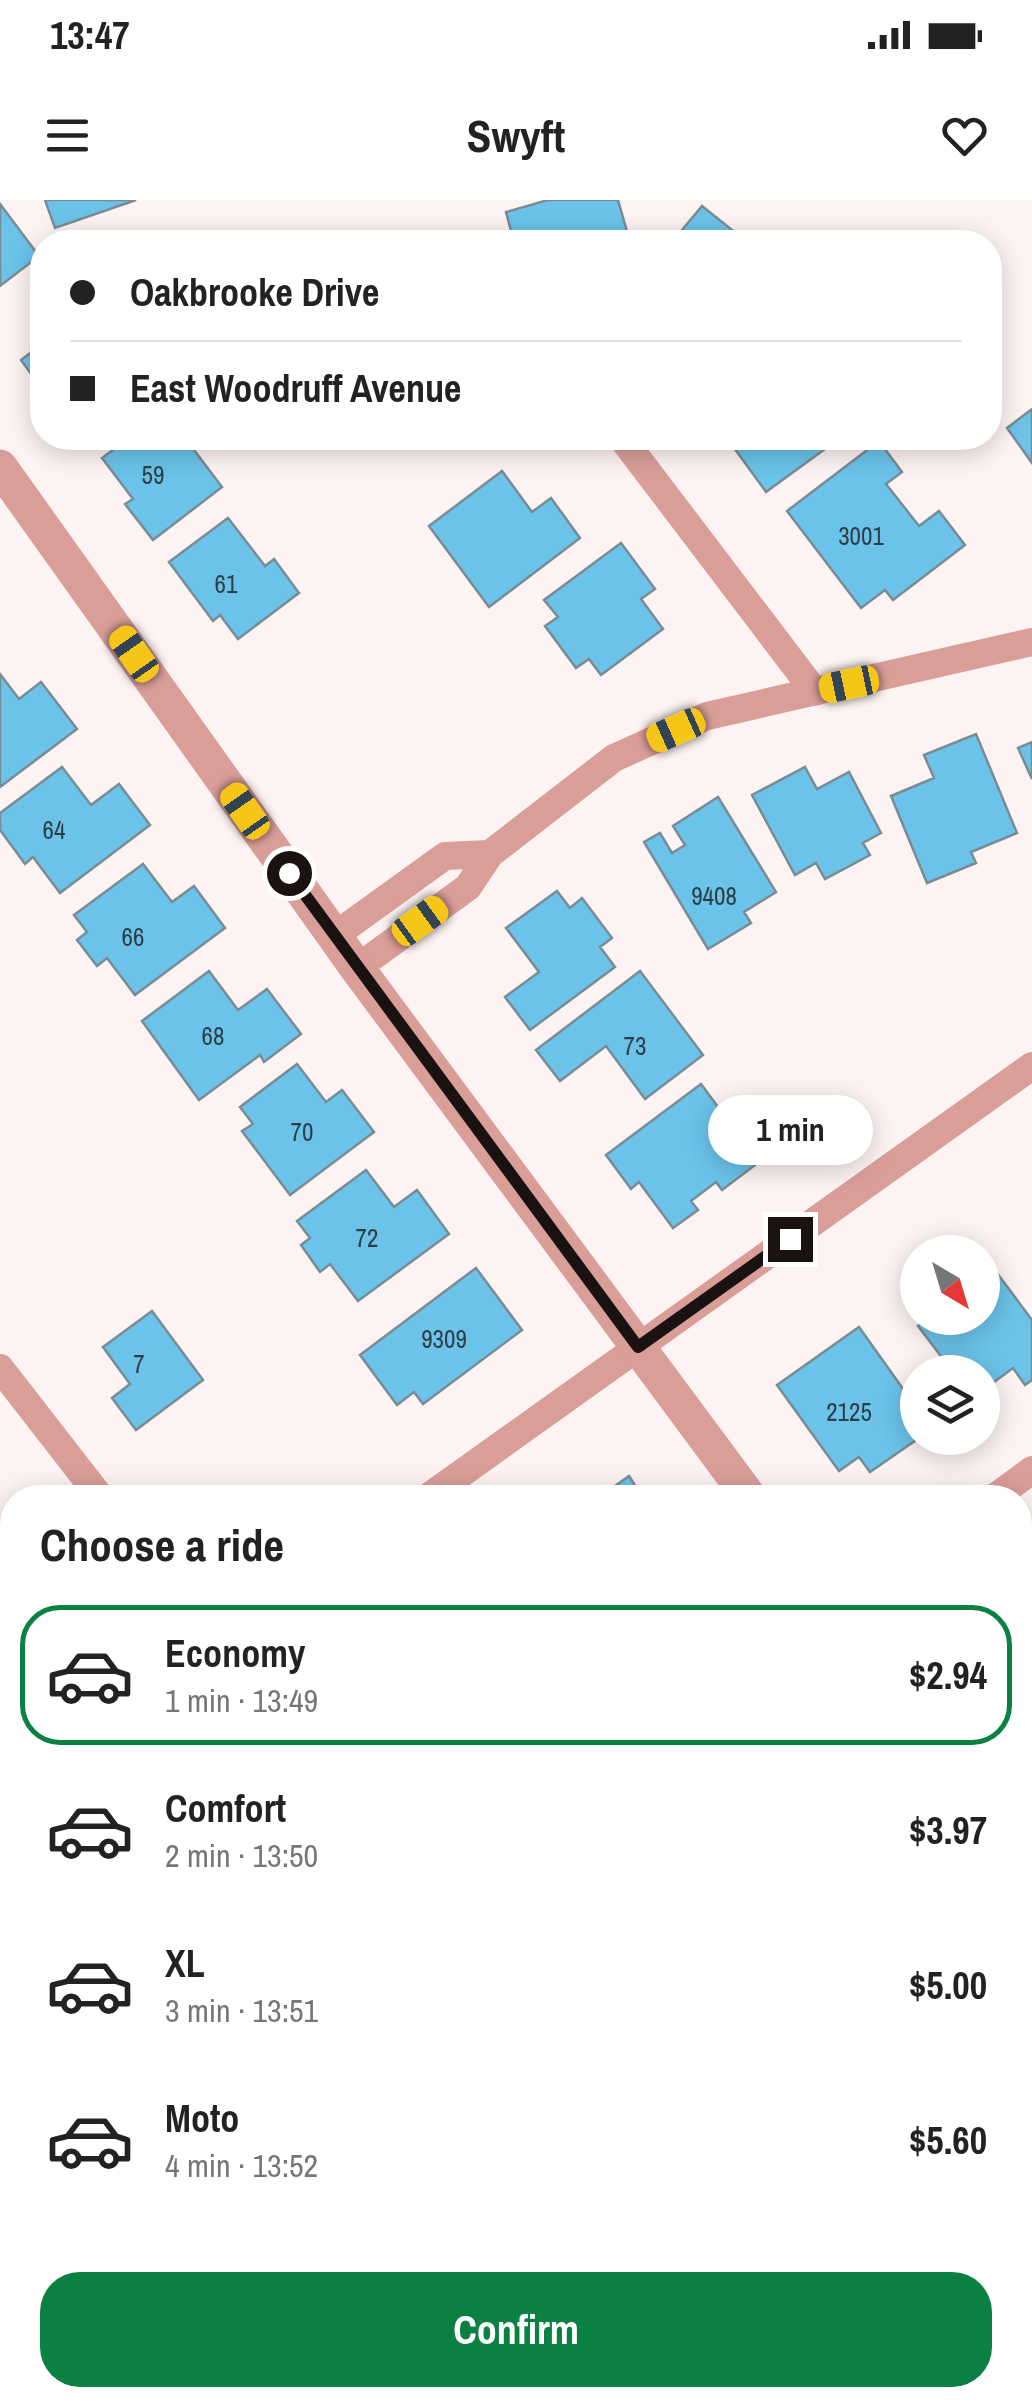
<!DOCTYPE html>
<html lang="en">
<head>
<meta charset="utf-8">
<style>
  body { margin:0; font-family:"Archivo Narrow",sans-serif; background:#f6f6f6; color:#222; height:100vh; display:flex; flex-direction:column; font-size:38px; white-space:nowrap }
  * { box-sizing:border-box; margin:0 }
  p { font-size:32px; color:#767676 }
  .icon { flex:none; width:55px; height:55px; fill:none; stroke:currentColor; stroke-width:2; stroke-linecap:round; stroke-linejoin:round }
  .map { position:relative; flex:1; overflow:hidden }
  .details { position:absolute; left:0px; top:1285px; width:1032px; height:922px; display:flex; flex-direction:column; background:#fff; border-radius:40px 40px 0 0; box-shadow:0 5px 25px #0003 }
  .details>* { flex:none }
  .guide { position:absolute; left:30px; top:30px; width:972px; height:220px; border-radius:40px; box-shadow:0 5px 25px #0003; display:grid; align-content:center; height:220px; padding:0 40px; background:#fff }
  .needle { width:65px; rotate:142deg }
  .buttons { position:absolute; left:900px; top:1035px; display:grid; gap:20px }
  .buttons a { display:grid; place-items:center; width:100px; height:100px; border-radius:50%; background:#fff; box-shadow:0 5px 25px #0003; font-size:50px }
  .end { position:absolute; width:45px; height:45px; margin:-22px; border:12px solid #1a1211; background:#fff; box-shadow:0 0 0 5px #fff }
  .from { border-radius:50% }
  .bubble { position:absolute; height:70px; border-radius:35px; background:#fff; box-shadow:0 5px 25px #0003; font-size:32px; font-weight:700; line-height:70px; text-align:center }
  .car { position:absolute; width:30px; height:60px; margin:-30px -15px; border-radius:12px; box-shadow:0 0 8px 2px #0007; background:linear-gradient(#f5c518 24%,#345 0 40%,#f5c518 0 76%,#345 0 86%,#f5c518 0) }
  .guide b { display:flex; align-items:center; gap:35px; height:95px; font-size:38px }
  .guide b+b { border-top:2px solid #e0e0e0 }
  .guide i { width:25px; height:25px; background:#222 }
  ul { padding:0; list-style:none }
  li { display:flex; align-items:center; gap:30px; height:140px; margin:0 20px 15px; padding:0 20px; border:5px solid transparent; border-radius:40px }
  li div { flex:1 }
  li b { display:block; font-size:38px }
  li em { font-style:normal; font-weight:700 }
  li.on { border-color:#0b8043 }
  li>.icon { width:90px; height:90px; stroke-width:1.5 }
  h2 { padding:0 40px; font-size:45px; line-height:120px }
  .button { display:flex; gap:20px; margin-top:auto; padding:20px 40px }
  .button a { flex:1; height:115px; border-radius:40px; background:#0b8043; color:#fff; font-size:40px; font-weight:700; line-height:115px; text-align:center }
  .status { display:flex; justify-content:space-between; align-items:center; height:70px; padding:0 50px; background:#fff; direction:ltr }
  .status svg { height:28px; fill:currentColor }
  header { display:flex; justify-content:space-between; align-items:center; height:130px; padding:0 40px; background:#fff; font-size:45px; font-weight:700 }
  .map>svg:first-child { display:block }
  .building { fill:#6bc3e9; stroke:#798c96; stroke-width:2.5 }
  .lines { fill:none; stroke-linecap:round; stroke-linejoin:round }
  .minor { stroke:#da9e99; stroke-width:28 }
  .tertiary { stroke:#da9e99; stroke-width:35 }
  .route { stroke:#1a1211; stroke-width:12 }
  .labels { text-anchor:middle; stroke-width:8; stroke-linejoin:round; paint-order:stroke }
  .number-label { font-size:25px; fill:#2e3e47 }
</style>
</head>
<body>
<div class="status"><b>13:47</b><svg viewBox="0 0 49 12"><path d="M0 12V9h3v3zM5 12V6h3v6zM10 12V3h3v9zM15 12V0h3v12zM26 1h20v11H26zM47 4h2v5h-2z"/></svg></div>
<header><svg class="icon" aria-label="menu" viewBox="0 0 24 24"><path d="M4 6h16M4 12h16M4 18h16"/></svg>Swyft<svg class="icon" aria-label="heart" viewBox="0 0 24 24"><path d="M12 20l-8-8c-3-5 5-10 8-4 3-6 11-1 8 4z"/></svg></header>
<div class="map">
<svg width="1032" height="2206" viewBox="0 0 1032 2206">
  <rect width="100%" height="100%" fill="#fdf3f2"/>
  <path class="building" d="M45 0H136L55 28Z
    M548 0H618L630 42H514L506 12Z
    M0 4 39 56 0 86Z
    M702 6 747 42H672Z
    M42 144V189L21 160Z
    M1032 209V263L1007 228Z
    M129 238H185L222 287 153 340 125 304 133 299 102 258Z
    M742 238H840L766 292 732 245Z
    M879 241 902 272 886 284 919 326 939 311 965 345 893 400 885 390 861 408 787 311Z
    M502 271 532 312 551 298 580 338 489 407 429 326Z
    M228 318 265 366 274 359 299 393 238 439 220 415 213 421 169 362Z
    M621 343 655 389 641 399 663 429 601 475 589 459 576 468 545 426 558 417 544 400Z
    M0 474 19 499 41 482 77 529 0 587Z
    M976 534 1017 633 971 652 976 663 927 683 891 596 934 578 924 555Z
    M1032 542V579L1018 548Z
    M62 567 91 605 119 584 150 625 60 693 33 657 25 664 0 630V613Z
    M805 567 817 589 849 572 881 633 863 643 870 655 825 679 816 663 795 675 752 595Z
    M718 597 776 692 744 712 751 723 708 749 644 642 660 633 672 653 685 645 673 626Z
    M143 664 172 702 194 686 225 728 135 795 107 758 97 766 77 740 87 732 74 715Z
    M557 691 570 708 582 698 612 738 600 747 615 767 530 830 505 797 539 772 506 728Z
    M209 771 238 810 267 789 301 834 264 862 260 855 199 900 142 821Z
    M640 771 703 855 645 899 606 846 560 881 536 850Z
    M297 864 326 902 342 890 374 932 290 995 242 931 253 924 240 907Z
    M701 884 759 962 722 990 716 982 691 1001 698 1010 673 1028 639 982 631 989 606 955Z
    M366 970 394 1007 417 990 449 1034 358 1101 330 1064 320 1072 301 1045 310 1038 297 1021Z
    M476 1068 522 1130 423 1204 414 1192 397 1205 360 1155Z
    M994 1069 1032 1120V1180L1025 1185 1013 1168 982 1191V1172H953L918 1126 929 1118H982V1078Z
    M152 1111 203 1180 136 1230 112 1198 130 1184 103 1147Z
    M859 1127 918 1210 919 1238 870 1272 859 1257 839 1271 777 1185Z
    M629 1276 643 1298H598Z
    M12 1346V1460L0 1444V1355Z
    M1020 1437 1032 1461 1020 1468Z
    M1032 1507V1617L1020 1621V1511Z
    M1032 1639V1755L1020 1759V1643Z
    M0 1893 12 1901V2014L0 2007Z
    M187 2195H292V2206H187Z"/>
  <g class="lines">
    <path class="minor" d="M622 238 815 492
      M334 736 445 656 490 654
      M357 768 468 687 490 654 614 558 707 516 1032 442
      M0 1168 101 1298
      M427 1298 1032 866
      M994 1298 1032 1270
      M0 1698 12 1678
      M1020 1845 1032 1842"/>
    <path class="tertiary" d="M0 267 357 768 750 1298
      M1020 2118 1032 2150"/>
  </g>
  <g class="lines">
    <path class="route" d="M289 673 638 1147 790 1039"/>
  </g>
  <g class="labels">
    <g class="number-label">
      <text x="153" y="284">59</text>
      <text x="861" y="345">3001</text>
      <text x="226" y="393">61</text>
      <text x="54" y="639">64</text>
      <text x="714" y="705">9408</text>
      <text x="133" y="746">66</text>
      <text x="213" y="845">68</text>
      <text x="635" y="855">73</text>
      <text x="302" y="941">70</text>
      <text x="367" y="1047">72</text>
      <text x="444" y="1148">9309</text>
      <text x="139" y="1173">7</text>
      <text x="849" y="1221">2125</text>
    </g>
  </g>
</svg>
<div class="buttons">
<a><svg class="needle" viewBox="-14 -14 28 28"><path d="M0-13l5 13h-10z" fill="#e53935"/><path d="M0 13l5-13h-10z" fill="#767676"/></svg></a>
<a><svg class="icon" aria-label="layers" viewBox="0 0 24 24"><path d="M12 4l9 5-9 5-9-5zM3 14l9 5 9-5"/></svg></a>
</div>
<i class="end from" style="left:289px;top:673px"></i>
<i class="end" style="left:790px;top:1039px"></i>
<div class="bubble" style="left:708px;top:895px;width:165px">1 min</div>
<i class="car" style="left:134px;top:454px;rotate:325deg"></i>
<i class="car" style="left:849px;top:484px;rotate:258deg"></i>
<i class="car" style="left:676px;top:530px;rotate:246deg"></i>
<i class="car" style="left:245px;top:611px;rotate:325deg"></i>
<i class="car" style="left:420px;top:721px;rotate:54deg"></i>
<div class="guide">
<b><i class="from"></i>Oakbrooke Drive</b>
<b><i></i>East Woodruff Avenue</b>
</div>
<section class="details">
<h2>Choose a ride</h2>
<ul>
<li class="on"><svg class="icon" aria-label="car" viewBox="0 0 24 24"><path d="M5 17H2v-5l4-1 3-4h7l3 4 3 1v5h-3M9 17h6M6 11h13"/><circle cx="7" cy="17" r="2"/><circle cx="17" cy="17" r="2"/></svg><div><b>Economy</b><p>1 min · 13:49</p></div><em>$2.94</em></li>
<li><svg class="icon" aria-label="car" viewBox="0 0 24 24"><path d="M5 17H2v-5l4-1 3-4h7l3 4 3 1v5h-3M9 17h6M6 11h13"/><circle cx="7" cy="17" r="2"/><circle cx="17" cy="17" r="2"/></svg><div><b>Comfort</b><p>2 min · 13:50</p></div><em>$3.97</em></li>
<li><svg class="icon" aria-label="car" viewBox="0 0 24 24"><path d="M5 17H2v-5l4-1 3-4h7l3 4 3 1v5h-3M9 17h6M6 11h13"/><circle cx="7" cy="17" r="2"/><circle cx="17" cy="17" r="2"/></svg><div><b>XL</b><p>3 min · 13:51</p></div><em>$5.00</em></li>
<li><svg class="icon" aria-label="car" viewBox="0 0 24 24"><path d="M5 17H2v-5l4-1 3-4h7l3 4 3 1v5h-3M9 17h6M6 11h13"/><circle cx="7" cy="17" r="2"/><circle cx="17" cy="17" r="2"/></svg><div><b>Moto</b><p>4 min · 13:52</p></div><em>$5.60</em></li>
</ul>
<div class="button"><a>Confirm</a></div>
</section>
</div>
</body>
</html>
